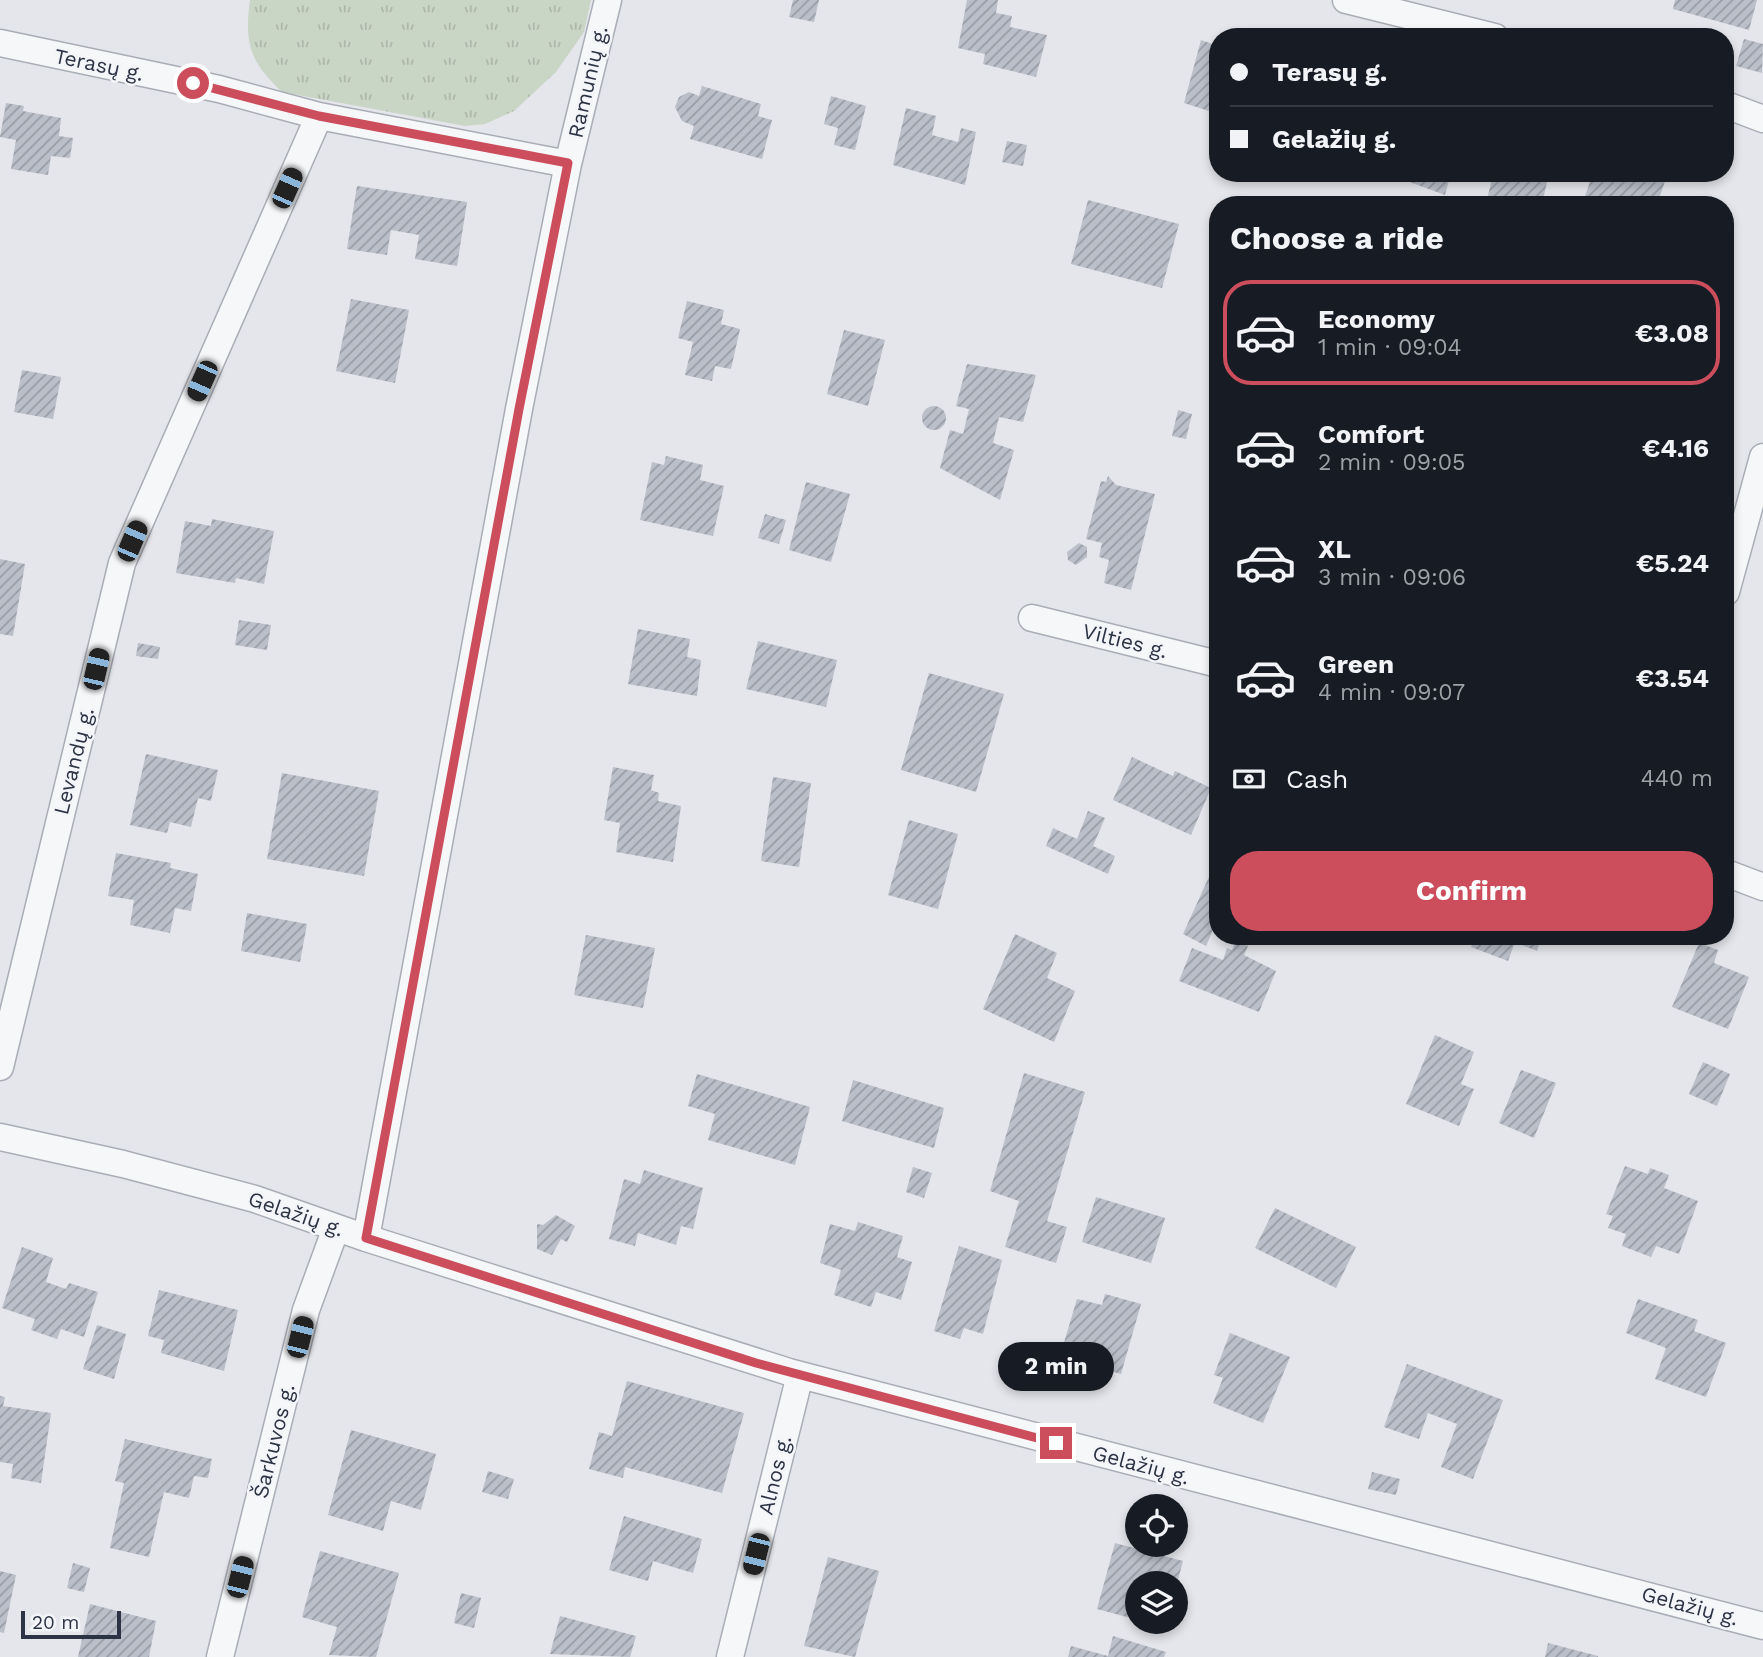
<!DOCTYPE html>
<html lang="en">
<head>
<meta charset="utf-8">
<style>
  body { margin:0; font-family:"Work Sans",sans-serif; background:#242831; color:#f1f3f6; height:100vh; display:flex; flex-direction:column; font-size:26px; white-space:nowrap }
  * { box-sizing:border-box; margin:0 }
  p { font-size:23px; color:#9ea1a6 }
  .icon { flex:none; width:38px; height:38px; fill:none; stroke:currentColor; stroke-width:2; stroke-linecap:round; stroke-linejoin:round }
  .map { position:relative; flex:1; overflow:hidden }
  .panel { position:absolute; left:1209px; top:196px; width:525px; height:749px; display:flex; flex-direction:column; background:#171b24; border-radius:28px; box-shadow:0 4px 10px #0003 }
  .panel>* { flex:none }
  .banner { position:absolute; left:1209px; top:28px; width:525px; height:154px; border-radius:28px; box-shadow:0 4px 10px #0003; display:grid; align-content:center; height:154px; padding:0 21px; background:#171b24 }
  .tools { position:absolute; left:1125px; top:1494px; display:grid; gap:14px }
  .tools a { display:grid; place-items:center; width:63px; height:63px; border-radius:50%; background:#171b24; box-shadow:0 4px 10px #0003; font-size:35px }
  .scale { position:absolute; left:21px; bottom:18px; width:100px; box-sizing:border-box; padding-left:7px; border:4px solid #2b3344; border-top:0; font-size:19px; line-height:24px; white-space:nowrap; color:#2b3344; -webkit-text-stroke:5px #f4f5f8; paint-order:stroke }
  .end { position:absolute; width:32px; height:32px; margin:-16px; border:9px solid #cc4d5c; background:#fff; box-shadow:0 0 0 4px #fff }
  .from { border-radius:50% }
  .bubble { position:absolute; height:49px; border-radius:24px; background:#171b24; box-shadow:0 4px 10px #0003; font-size:23px; font-weight:700; line-height:49px; text-align:center }
  .car { position:absolute; width:21px; height:42px; margin:-21px -10px; border-radius:9px; box-shadow:0 0 5px 2px #0007; background:linear-gradient(#222 24%,#8ab4d8 0 40%,#222 0 76%,#8ab4d8 0 86%,#222 0) }
  .banner b { display:flex; align-items:center; gap:24px; height:66px; font-size:26px }
  .banner b+b { border-top:2px solid #363941 }
  .banner i { width:18px; height:18px; background:#f1f3f6 }
  ul { padding:0; list-style:none }
  li { display:flex; align-items:center; gap:21px; height:105px; margin:0 14px 10px; padding:0 7px; border:4px solid transparent; border-radius:28px }
  li div { flex:1 }
  li b { display:block; font-size:26px }
  li em { font-style:normal; font-weight:700 }
  li.active { border-color:#cc4d5c }
  li>.icon { width:63px; height:63px; stroke-width:1.5 }
  h2 { padding:0 21px; font-size:32px; line-height:84px }
  .pay { display:flex; align-items:center; gap:18px; height:77px; padding:0 21px; font-size:26px }
  .pay p { margin-inline-start:auto }
  .primary-button { display:flex; gap:14px; margin-top:auto; padding:14px 21px }
  .primary-button a { flex:1; height:80px; border-radius:28px; background:#cc4d5c; color:#fff; font-size:28px; font-weight:700; line-height:80px; text-align:center }
  .map>svg:first-child { display:block }
  .grass { fill:url(#grass-tufts) }
  .building { fill:url(#building-hatch) }
  .lines { fill:none; stroke-linecap:round; stroke-linejoin:round }
  .street-casing { stroke:#a9adb6; stroke-width:29 }
  .street { stroke:#f6f7f9; stroke-width:26 }
  .route { stroke:#cc4d5c; stroke-width:9 }
  .labels { text-anchor:middle; stroke-width:5; stroke-linejoin:round; paint-order:stroke }
  .street-label { font-size:21px; fill:#2b3344; stroke:#f4f5f8 }
</style>
</head>
<body>
<div class="map">
<svg width="1763" height="1657" viewBox="0 0 1763 1657">
  <defs>
    <pattern id="grass-tufts" width="24" height="20" patternUnits="userSpaceOnUse" patternTransform="scale(1.75)"><rect width="24" height="20" fill="#c9d5c5"/><path d="M3 7l-1-3M5 7V3M7 7l1-3M15 17l-1-3M17 17v-4M19 17l1-3" fill="none" stroke="#adb7aa"/></pattern>
    <pattern id="building-hatch" width="6" height="6" patternUnits="userSpaceOnUse" patternTransform="scale(1.75)"><rect width="6" height="6" fill="#bbbfc9"/><path d="M-1 1l2-2M0 6l6-6M5 7l2-2" fill="none" stroke="#989ca5"/></pattern>
  </defs>
  <rect width="100%" height="100%" fill="#e4e6eb"/>
  <path class="grass" d="M250 0H591L584 32 556 72 514 111 485 124 465 126 282 92C250 62 244 44 250 0Z"/>
  <path class="building" d="M793 0H819L814 22 789 17Z
    M967 0H998L996 13 1012 16 1010 27 1047 35 1036 77 983 64 985 54 958 48Z
    M1675 0H1757L1749 30 1673 9Z
    M1289 28 1321 36 1320 37H1287Z
    M1744 39 1763 44 1762 73 1736 66Z
    M1201 40 1218 46V114L1184 103Z
    M702 86 761 104 758 116 772 120 762 159 690 139 694 126 682 121 675 107 679 97 689 92 699 96Z
    M831 96 866 106 855 150 834 145 838 128 824 124Z
    M6 103 24 106 23 111 61 118 59 136 73 138 70 158 51 156 48 175 11 169 16 140 0 137Z
    M906 108 936 116 932 135 958 142 961 128 976 132 965 185 893 165Z
    M1007 141 1027 145 1023 166 1002 162Z
    M1385 173H1451L1445 195Z
    M1493 173H1537L1548 177 1542 205H1486Z
    M1593 173H1654L1666 178 1657 205H1582Z
    M357 186 467 202 457 266 415 259 419 235 391 230 387 255 347 249Z
    M1088 200 1179 224 1162 288 1071 264Z
    M351 299 409 310 395 383 336 371Z
    M687 301 724 310 721 324 740 329 731 369 715 366 712 381 685 375 693 342 678 338Z
    M844 330 885 340 868 406 827 394Z
    M967 364 1036 375 1023 422 999 417 993 443 1014 450 1000 500 940 468 950 430 963 434 969 409 956 406Z
    M22 370 61 377 53 419 14 412Z
    M922 418a12 12 0 1 1 24 0a12 12 0 1 1-24 0Z
    M1178 410 1192 414 1186 439 1172 436Z
    M666 456 703 465 700 480 724 486 713 536 640 520 652 462 664 465Z
    M1108 476 1116 485 1155 494 1131 590 1104 583 1109 560 1099 557 1102 543 1086 539 1101 481 1106 482Z
    M806 482 850 494 831 562 789 550Z
    M765 514 786 520 779 544 758 538Z
    M212 519 274 531 264 584 236 578 235 583 176 573 185 521 211 526Z
    M1079 543 1087 547V557L1076 565 1068 560 1067 552Z
    M0 559 25 564 13 636 0 634Z
    M239 620 271 625 267 650 235 645Z
    M638 629 690 639 687 657 701 660 697 696 628 684Z
    M758 641 837 660 826 707 746 689Z
    M138 643 160 647 158 659 136 656Z
    M929 673 1004 694 976 792 901 770Z
    M146 754 218 770 211 801 198 798 191 827 170 822 167 833 130 825Z
    M1132 757 1173 776 1175 771 1211 788 1191 835 1113 800Z
    M613 767 654 775 651 790 659 793 658 801 681 806 673 862 616 852 620 823 604 820Z
    M282 773 379 791 364 876 267 859Z
    M773 777 811 783 799 867 761 861Z
    M1088 811 1105 818 1093 846 1115 856 1108 874 1046 846 1053 828 1077 839Z
    M909 820 958 834 938 909 888 895Z
    M116 853 171 863 170 868 198 874 191 911 175 908 170 933 130 925 134 900 108 896Z
    M1218 857V919L1206 946 1183 934Z
    M247 913 307 924 300 962 241 951Z
    M1015 934 1057 953 1047 978 1075 991 1054 1042 983 1009Z
    M586 935 655 948 643 1008 574 995Z
    M1476 936H1542L1537 951 1515 942 1508 961 1471 947Z
    M1236 941 1248 946 1244 955 1276 971 1259 1012 1179 981 1192 948 1223 960 1227 948 1232 950Z
    M1699 943 1718 950 1714 963 1749 977 1728 1029 1672 1007Z
    M1435 1035 1474 1052 1461 1084 1474 1089 1459 1126 1406 1104Z
    M1703 1062 1730 1074 1717 1106 1689 1094Z
    M1521 1070 1556 1083 1534 1138 1499 1123Z
    M1024 1073 1085 1092 1047 1221 1067 1227 1056 1263 1005 1247 1019 1201 990 1191Z
    M697 1074 810 1107 795 1165 708 1140 715 1114 688 1106Z
    M853 1080 944 1108 934 1148 842 1121Z
    M1625 1166 1648 1174 1650 1168 1669 1175 1664 1188 1698 1201 1679 1254 1656 1246 1651 1257 1622 1246 1626 1234 1608 1228 1613 1216 1606 1214Z
    M913 1167 932 1173 924 1198 906 1192Z
    M644 1170 703 1188 693 1229 681 1226 676 1245 638 1233 635 1246 609 1239 624 1179 640 1184Z
    M1096 1197 1165 1218 1151 1263 1082 1242Z
    M1275 1208 1356 1247 1336 1288 1255 1248Z
    M556 1215 575 1226 567 1242 561 1239 552 1255 537 1249V1224L543 1225Z
    M858 1222 903 1236 897 1257 912 1262 901 1300 876 1292 871 1307 834 1295 841 1270 820 1263 830 1224 855 1231Z
    M959 1246 1002 1260 983 1334 964 1328 960 1339 934 1331Z
    M22 1247 53 1258 46 1282 66 1289 69 1283 98 1292 84 1337 61 1329 57 1339 31 1330 35 1319 2 1308Z
    M159 1290 238 1310 224 1371 161 1353 164 1340 148 1336Z
    M1105 1294 1141 1304 1121 1374 1060 1356 1077 1299 1102 1305Z
    M1638 1299 1698 1320 1694 1331 1726 1343 1706 1397 1655 1379 1666 1348 1626 1333Z
    M97 1325 126 1334 114 1379 83 1369Z
    M1230 1333 1290 1357 1263 1423 1213 1403 1223 1378 1214 1375Z
    M1407 1364 1503 1400 1473 1479 1441 1467 1457 1424 1428 1413 1419 1439 1384 1427Z
    M627 1381 744 1413 722 1493 625 1467 623 1478 589 1469 599 1432 612 1436Z
    M0 1396 5 1397 3 1406 51 1413 41 1483 11 1478 13 1464 0 1462Z
    M351 1430 436 1454 421 1510 391 1501 383 1531 328 1515Z
    M125 1439 212 1459 208 1478 194 1476 189 1498 164 1492 149 1557 110 1548 124 1483 115 1481Z
    M488 1471 514 1479 508 1499 482 1492Z
    M1372 1472 1400 1479 1396 1495 1368 1489Z
    M624 1516 702 1539 693 1573 653 1561 648 1581 609 1570Z
    M1115 1543 1183 1561 1177 1584H1138V1620L1097 1609Z
    M320 1551 399 1573 376 1657 329 1655 337 1627 302 1617Z
    M828 1557 879 1571 855 1657 804 1646Z
    M73 1563 90 1568 84 1592 67 1588Z
    M0 1571 16 1575 4 1633 0 1632Z
    M461 1593 481 1598 474 1628 454 1623Z
    M90 1604 156 1621 149 1657H78Z
    M560 1616 636 1636 630 1657 550 1654Z
    M1113 1636 1166 1652 1164 1657H1068L1071 1646 1108 1656Z
    M1548 1643 1598 1656V1657H1545Z"/>
  <g class="lines">
    <g class="street-casing">
      <path id="street" d="M1346 0 1495 37
        M0 43 219 89 319 116 568 164
        M1726 105 1763 119
        M1726 592 1763 457
        M1032 618 1218 664
        M1726 873 1763 887
        M0 1067 122 563 319 116
        M0 1137 123 1164 255 1199 366 1238 789 1372 1763 1626
        M366 1238 519 409 568 164 608 0
        M220 1657 306 1310 336 1228
        M730 1657 800 1375"/>
    </g>
    <use href="#street" class="street"/>
  </g>
  <g class="lines">
    <path class="route" d="M193 83 319 116 568 163 519 409 366 1238 756 1363 1056 1443"/>
  </g>
  <g class="labels">
    <g class="street-label">
      <text transform="translate(99 65) rotate(12)" y="7">Terasų g.</text>
      <text transform="translate(588 82) rotate(-77)" y="7">Ramunių g.</text>
      <text transform="translate(1125 641) rotate(14)" y="7">Vilties g.</text>
      <text transform="translate(74 761) rotate(-76)" y="7">Levandų g.</text>
      <text transform="translate(296 1214) rotate(19)" y="7">Gelažių g.</text>
      <text transform="translate(274 1441) rotate(-76)" y="7">Šarkuvos g.</text>
      <text transform="translate(1141 1465) rotate(15)" y="7">Gelažių g.</text>
      <text transform="translate(775 1475) rotate(-76)" y="7">Alnos g.</text>
      <text transform="translate(1690 1606) rotate(15)" y="7">Gelažių g.</text>
    </g>
  </g>
</svg>
<div class="tools">
<a><svg class="icon" aria-label="locate" viewBox="0 0 24 24"><circle cx="12" cy="12" r="6"/><path d="M12 2v4M12 18v4M2 12h4M18 12h4"/></svg></a>
<a><svg class="icon" aria-label="layers" viewBox="0 0 24 24"><path d="M12 4l9 5-9 5-9-5zM3 14l9 5 9-5"/></svg></a>
</div>
<div class="scale">20 m</div>
<i class="end from" style="left:193px;top:83px"></i>
<i class="end" style="left:1056px;top:1443px"></i>
<div class="bubble" style="left:998px;top:1342px;width:116px">2 min</div>
<i class="car" style="left:287px;top:188px;rotate:24deg"></i>
<i class="car" style="left:202px;top:381px;rotate:204deg"></i>
<i class="car" style="left:132px;top:541px;rotate:23deg"></i>
<i class="car" style="left:96px;top:669px;rotate:13deg"></i>
<i class="car" style="left:300px;top:1337px;rotate:14deg"></i>
<i class="car" style="left:756px;top:1554px;rotate:194deg"></i>
<i class="car" style="left:240px;top:1577px;rotate:14deg"></i>
<div class="banner">
<b><i class="from"></i>Terasų g.</b>
<b><i></i>Gelažių g.</b>
</div>
<section class="panel">
<h2>Choose a ride</h2>
<ul>
<li class="active"><svg class="icon" aria-label="car" viewBox="0 0 24 24"><path d="M5 17H2v-5l4-1 3-4h7l3 4 3 1v5h-3M9 17h6M6 11h13"/><circle cx="7" cy="17" r="2"/><circle cx="17" cy="17" r="2"/></svg><div><b>Economy</b><p>1 min · 09:04</p></div><em>€3.08</em></li>
<li><svg class="icon" aria-label="car" viewBox="0 0 24 24"><path d="M5 17H2v-5l4-1 3-4h7l3 4 3 1v5h-3M9 17h6M6 11h13"/><circle cx="7" cy="17" r="2"/><circle cx="17" cy="17" r="2"/></svg><div><b>Comfort</b><p>2 min · 09:05</p></div><em>€4.16</em></li>
<li><svg class="icon" aria-label="car" viewBox="0 0 24 24"><path d="M5 17H2v-5l4-1 3-4h7l3 4 3 1v5h-3M9 17h6M6 11h13"/><circle cx="7" cy="17" r="2"/><circle cx="17" cy="17" r="2"/></svg><div><b>XL</b><p>3 min · 09:06</p></div><em>€5.24</em></li>
<li><svg class="icon" aria-label="car" viewBox="0 0 24 24"><path d="M5 17H2v-5l4-1 3-4h7l3 4 3 1v5h-3M9 17h6M6 11h13"/><circle cx="7" cy="17" r="2"/><circle cx="17" cy="17" r="2"/></svg><div><b>Green</b><p>4 min · 09:07</p></div><em>€3.54</em></li>
</ul>
<div class="pay"><svg class="icon" aria-label="cash" viewBox="0 0 24 24"><path d="M3 7h18v10H3z"/><circle cx="12" cy="12" r="2"/></svg>Cash<p>440 m</p></div>
<div class="primary-button"><a>Confirm</a></div>
</section>
</div>
</body>
</html>
